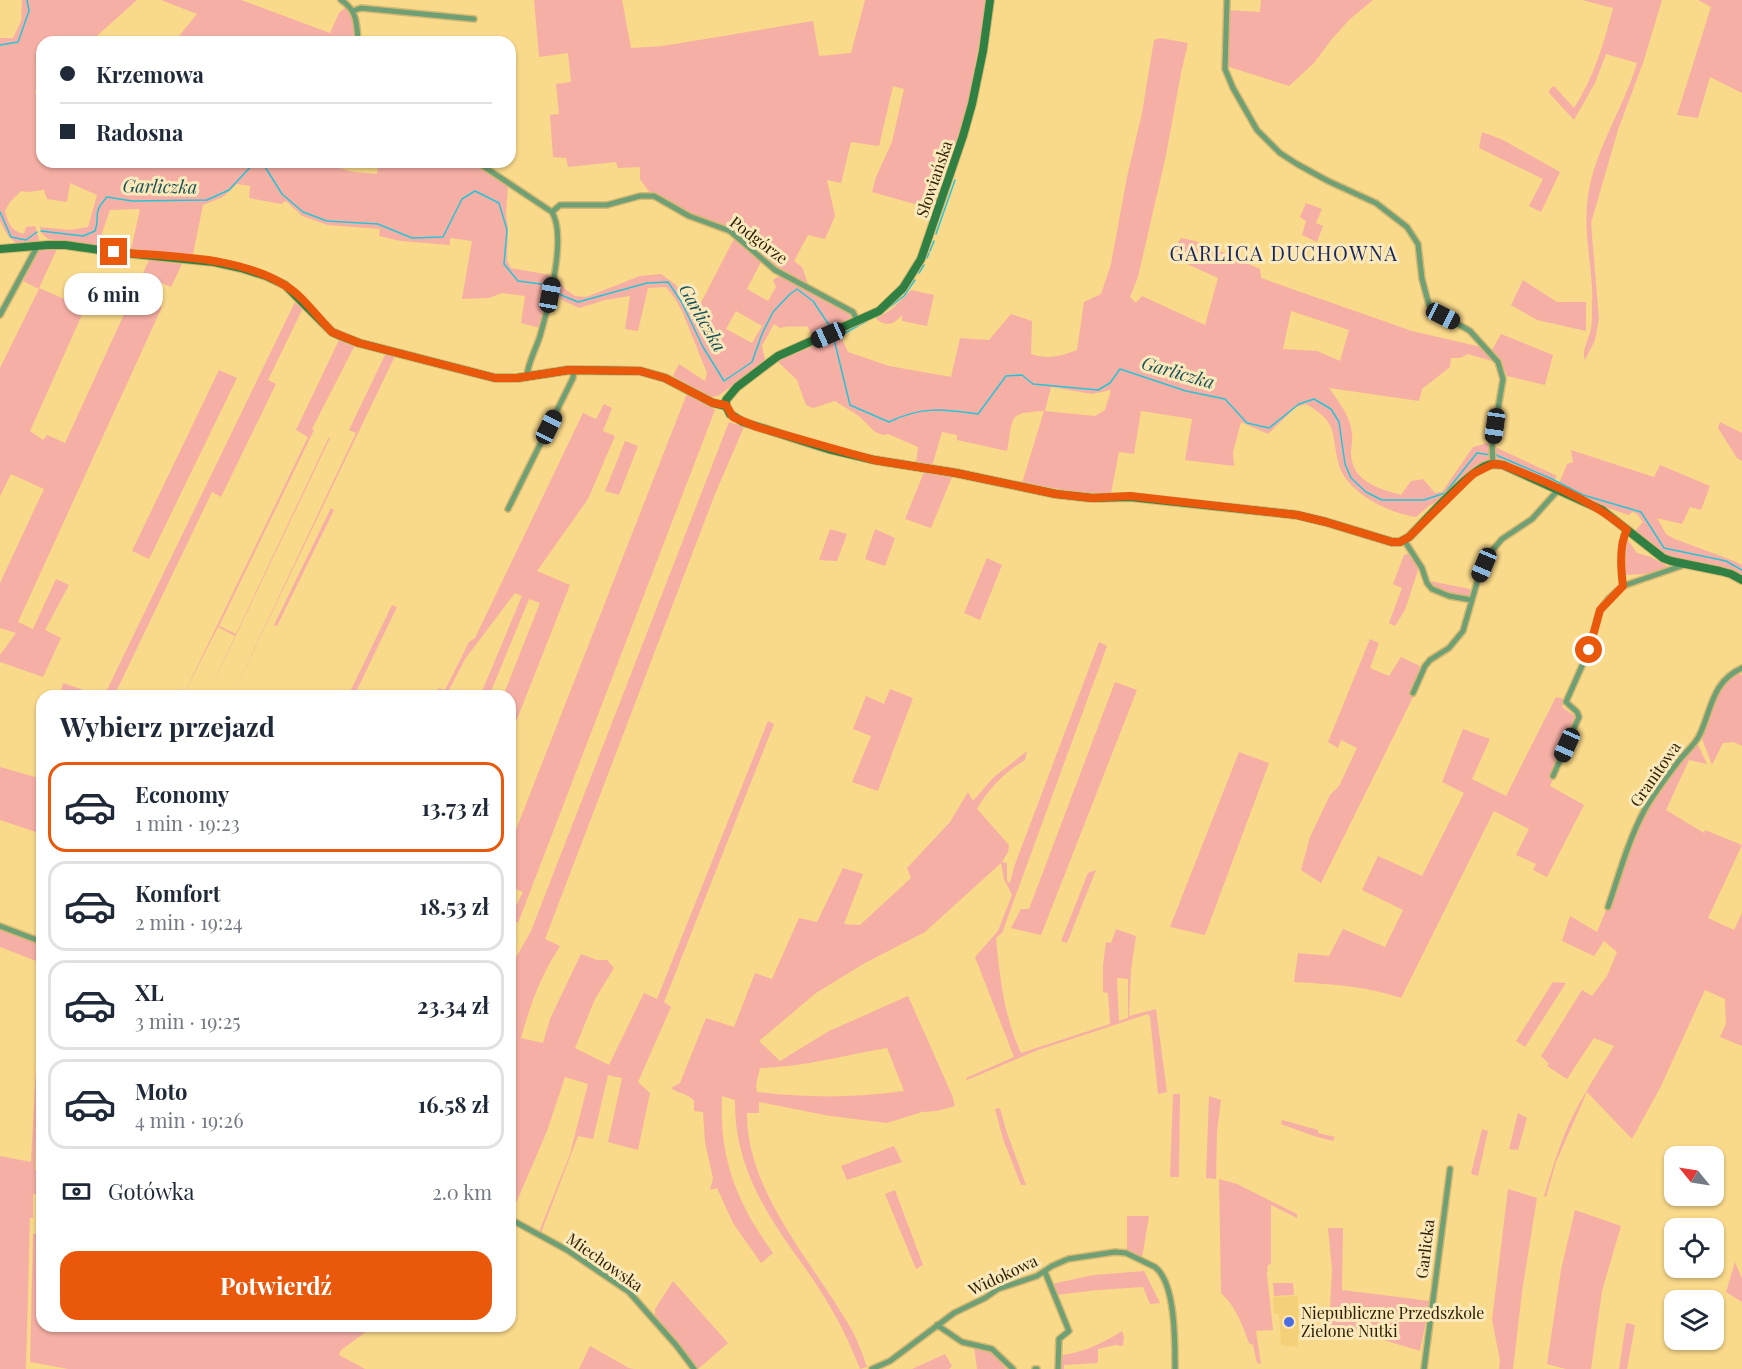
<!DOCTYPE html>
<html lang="pl">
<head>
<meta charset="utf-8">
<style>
  body { margin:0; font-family:"Playfair Display",serif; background:#f6f6f7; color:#1f2937; height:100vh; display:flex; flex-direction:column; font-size:22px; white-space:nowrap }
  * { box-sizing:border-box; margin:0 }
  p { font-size:20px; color:#747a83 }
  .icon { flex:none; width:33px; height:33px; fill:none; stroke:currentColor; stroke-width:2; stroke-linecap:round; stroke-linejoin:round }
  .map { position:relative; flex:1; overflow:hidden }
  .panel { position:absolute; left:36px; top:690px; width:480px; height:642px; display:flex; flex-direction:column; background:#fff; border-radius:18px; box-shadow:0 2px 4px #0004 }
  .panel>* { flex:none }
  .hud { position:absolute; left:36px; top:36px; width:480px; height:132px; border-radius:18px; box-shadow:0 2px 4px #0004; display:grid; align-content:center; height:132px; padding:0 24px; background:#fff }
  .needle { width:39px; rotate:300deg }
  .tools { position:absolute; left:1664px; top:1146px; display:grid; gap:12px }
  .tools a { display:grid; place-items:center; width:60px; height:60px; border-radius:12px; background:#fff; box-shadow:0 2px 4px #0004; font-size:30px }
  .end { position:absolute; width:27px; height:27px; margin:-14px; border:8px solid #ea580c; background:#fff; box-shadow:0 0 0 3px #fff }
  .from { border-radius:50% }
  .bubble { position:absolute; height:42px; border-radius:18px; background:#fff; box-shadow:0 2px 4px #0004; font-size:20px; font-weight:700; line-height:42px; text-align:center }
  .car { position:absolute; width:18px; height:36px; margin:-18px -9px; border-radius:8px; box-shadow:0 0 4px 2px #0007; background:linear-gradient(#222 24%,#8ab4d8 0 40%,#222 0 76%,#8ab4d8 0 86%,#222 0) }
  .hud b { display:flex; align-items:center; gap:21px; height:57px; font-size:22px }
  .hud b+b { border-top:2px solid #e0e1e3 }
  .hud i { width:15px; height:15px; background:#1f2937 }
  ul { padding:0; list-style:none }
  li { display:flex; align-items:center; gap:18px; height:90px; margin:0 12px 9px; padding:0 12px; border:3px solid #e0e1e3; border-radius:18px }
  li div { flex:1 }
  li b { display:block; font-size:22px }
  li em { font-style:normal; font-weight:700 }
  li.active { border-color:#ea580c }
  li>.icon { width:54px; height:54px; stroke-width:1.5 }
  h2 { padding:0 24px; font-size:27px; line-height:72px }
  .pay { display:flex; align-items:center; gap:15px; height:66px; padding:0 24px; font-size:22px }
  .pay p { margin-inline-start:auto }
  .primary-button { display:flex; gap:12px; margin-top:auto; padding:12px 24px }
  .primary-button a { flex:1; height:69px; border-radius:18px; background:#ea580c; color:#fff; font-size:24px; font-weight:700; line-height:69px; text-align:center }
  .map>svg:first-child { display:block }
  .built { fill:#f4d179 }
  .green { fill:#f6afa5; fill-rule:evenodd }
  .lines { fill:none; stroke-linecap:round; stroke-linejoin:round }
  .stream { stroke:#29c3d6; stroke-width:1.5 }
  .street-casing { stroke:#d4b871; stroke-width:8 }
  .secondary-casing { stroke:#d4b871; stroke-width:10 }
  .street { stroke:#6e9f75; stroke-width:5 }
  .secondary { stroke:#2f8042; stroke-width:8 }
  .route { stroke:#ea580c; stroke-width:8 }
  .poi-dot { fill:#4d6ee2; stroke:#fbe8bb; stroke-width:2 }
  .labels { text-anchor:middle; stroke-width:6; stroke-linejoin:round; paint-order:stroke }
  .street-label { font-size:16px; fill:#2c2000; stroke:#fbe8bb }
  .poi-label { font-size:16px; fill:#2c2000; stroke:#fbe8bb; text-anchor:start }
  .water-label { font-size:18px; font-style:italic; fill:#135058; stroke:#fbe8bb }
  .quarter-label { font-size:20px; letter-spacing:1.5px; fill:#17265c; stroke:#fbe8bb }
</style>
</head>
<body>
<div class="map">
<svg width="1742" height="1369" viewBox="0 0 1742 1369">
  <rect width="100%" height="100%" fill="#f9d98a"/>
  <path class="built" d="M1298 1296 1299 1330 1297 1347 1281 1345 1279 1314H1274L1273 1297Z"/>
  <path class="green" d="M22 0H137L90 42H42V85L34 92 42 96V162H232L234 165 238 162H319L353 172 377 174 379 162H470L508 186 506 215 508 227 507 260 511 268 550 275 540 328 521 323 525 296 502 293 489 298 462 299 472 241 450 238V245L401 241 379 236 380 229 328 225 302 216 286 201 281 204 249 198 250 186 237 184 223 197 203 205 193 254 131 250 140 209 110 210 97 247 48 239 41 233 40 227 70 230 88 227 97 195 70 183 67 202 47 199 44 190 27 192 21 191 10 202 5 211C8 223 11 231 24 234L26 227 35 226 39 239 37 244 18 245 8 236 0 221V38H13L21 21Z
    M161 0H241L330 33 339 13 347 6 352 16 356 42H174L197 14Z
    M534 0H622L631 48 663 46 813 21 819 56 851 53 865 0H987L968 105 936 210 872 192 876 177 892 142 904 89 893 86 879 146 851 142 841 183 827 180 835 216 825 239 808 235 794 261 802 267 808 284 792 278 725 226 688 215 650 193 640 179V167L618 168 616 162 568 167 566 158 553 157 550 115 559 114 556 84 571 82 568 53 539 57Z
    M1261 0H1373L1350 19 1332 39 1314 63 1289 86 1226 66 1228 10 1260 12Z
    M1582 0H1662L1644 60 1618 130 1591 223 1599 319 1595 340 1585 360C1581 350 1589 340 1591 329 1592 322 1592 314 1592 306 1594 274 1584 240 1587 205 1591 154 1623 111 1637 63L1606 54 1595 83 1574 120 1549 93 1550 89 1554 86 1574 108C1594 77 1604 43 1613 8Z
    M1698 0H1742V93L1710 77 1698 118 1677 115 1711 7Z
    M1160 38 1188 43 1181 73 1166 155 1138 277 1130 297 1136 303 1142 296 1205 325 1218 278 1169 256 1181 238C1209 243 1234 258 1260 269L1261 278 1412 331 1481 347 1495 362 1468 354 1460 358H1451L1450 367 1422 389 1419 401 1329 388C1339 402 1351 417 1352 434 1353 441 1351 447 1351 453 1351 481 1379 489 1401 495L1411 481 1423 479 1435 493 1442 492 1473 447 1491 442 1490 459 1471 470 1438 501 1429 506 1416 517C1389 513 1347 493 1339 465 1330 432 1340 424 1306 404L1296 407 1268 434 1241 422 1233 452 1234 466 1185 460 1192 419 1141 411 1134 454 1119 452 1111 493H1085L1022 483 1044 411C1006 413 1014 416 1007 451L957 440V435L942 432 932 466 916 464 918 447 888 434 883 435 875 432 859 416 835 401 813 408 806 405 797 380 777 361 840 335 848 352 889 366 951 377 960 338 989 340 1011 314 1032 321 1031 354C1048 360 1061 356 1077 350L1084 302 1101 294 1111 264 1127 177 1142 113 1154 40ZM1291 311 1349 330 1340 361 1317 351 1283 349ZM1051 387 1092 394 1111 390 1105 410 1095 416 1045 411Z
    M1482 132 1503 140 1560 172 1541 212 1529 206 1543 179 1479 148Z
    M1306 203 1322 209 1316 223 1323 226 1317 242 1302 235 1306 221 1300 217Z
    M735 237 762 260 747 289 768 301 776 287 773 280 779 276 847 312 853 319 829 329 814 338 807 326C797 328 790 325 780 328L774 324 762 346 765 359 762 364 718 396 710 397 673 376 679 364 705 381 707 373 682 311 674 297 666 287 648 288 638 331 625 329 630 296 605 300 579 308 562 300 553 291 556 277 565 289 575 296 586 297 640 276 661 274 676 285 694 316ZM736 311 762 326 752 343 726 329Z
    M43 248 57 249 39 288 85 308 30 431 43 440 47 435 65 443 149 260 182 264 171 287 148 277 138 296 162 307 18 622 33 629 56 579 69 585 45 630 61 638 43 677 0 662V655L16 633 0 628V583L44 489 11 474 0 496V368L39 289 23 281 37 252Z
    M1523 280 1557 302H1586V331L1537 320 1511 305Z
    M911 290 934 295 927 326 902 321V315C893 325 887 327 876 319L892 309Z
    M295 302 303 308 268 380 276 384 221 497 212 492 114 696H104Z
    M1501 334 1553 355 1545 385 1507 376 1502 362 1492 350Z
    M339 340 355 345 312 429 314 430 219 626 236 634 329 437 330 438 207 696 235 636 218 627 183 696 308 437 296 430Z
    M386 353 395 356 232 696 356 433 349 430 221 696Z
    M219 370 237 378 149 559 132 551Z
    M688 391 715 410 518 923 510 918 523 892 510 887V845Z
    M604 404 612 408 603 431 615 436 588 499 537 571 570 585 510 737V696H503L540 603 529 599 489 696H480L522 596 515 593 465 659 446 696H435L439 688 445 690 469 642 475 638 583 413 596 419Z
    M729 422 744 427 715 494 545 939 560 946C540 977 531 1003 521 1038L543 1043 550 1019 581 954 597 960H607L614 968 595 999 575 1048 609 1065 644 993 657 999 768 721 774 724 664 1002 671 1007 638 1082 650 1093 638 1150 608 1142 622 1078 608 1075 593 1139 578 1136 541 1233 539 1232 570 1154 588 1084 565 1077 547 1131 510 1217V968L531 931Z
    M1720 422 1742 433V461L1737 458 1718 428Z
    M625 441 638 446 619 495 605 491Z
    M1495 447 1557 476 1553 483 1499 461 1496 457Z
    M1571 450 1654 477 1660 465 1710 486 1701 510 1690 507 1682 524 1657 518 1666 534 1675 539 1734 561 1742 565V574L1710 564 1673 558 1652 546 1634 532 1643 522 1636 513 1632 512 1629 515 1601 506 1558 486 1567 464 1573 462Z
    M924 472 952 477 931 528 905 519Z
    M331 508 334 510 277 626 274 625Z
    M830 529 847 534 837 561 819 560Z
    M875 529 895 538 885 566 865 559Z
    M1627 539 1637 553 1651 557 1669 567 1645 574 1625 575Z
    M1411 553 1418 570 1405 610 1395 626 1389 623 1402 588 1393 584 1404 555Z
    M987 558 1002 565 980 620 964 613Z
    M1430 581 1470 589V598L1433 587Z
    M392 605 397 607 354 696H348Z
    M1370 639 1379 643 1370 668 1389 676 1401 657 1422 667 1411 693 1414 695 1321 883 1301 870 1310 837 1330 795 1339 786 1357 748 1341 740 1338 748 1328 742Z
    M1099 642 1107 646 1002 933 996 938C1000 979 1004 1016 1021 1053L1110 1024 1108 993 1103 992V965L1106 942 1111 943 1116 929 1136 936 1131 970 1129 1016 1156 1009 1167 1092 1158 1094 1150 1017 1148 1014 1038 1050 967 1080 966 1078 1014 1057 975 957 998 931 1012 895 1004 879 1001 863 925 932 865 963 816 993 759 1041 780 1061 829 1031 908 996 952 1095 955 1106 937 1111 922 1112 887 1123 830 1116 759 1102V1113H747C746 1190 812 1262 849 1325 857 1338 862 1353 867 1367L860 1369C846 1332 826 1297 803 1265 766 1214 734 1165 735 1100L722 1096C719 1159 737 1203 773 1253L761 1263 733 1223 717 1188 710 1190 713 1178 705 1142 703 1112 694 1111V1101C688 1093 679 1094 671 1088L680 1083 706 1018 734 1027 755 973 772 979 799 918 817 922 843 868 863 874 844 924 860 925 911 878 907 868 950 822 968 792 973 801 993 778 1027 751 1025 760C1005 772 988 789 977 809L1009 845 1008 852 1002 862 1007 863V881L1010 883 1014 867ZM1117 978 1128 979V1018L1119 1021ZM887 1048 904 1091C856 1098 805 1098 757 1092L756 1085 760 1068C804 1067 845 1055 887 1048Z
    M1737 673 1742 675V746L1734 742 1723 743 1712 765 1702 739 1715 697 1728 679Z
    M1115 682 1137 690 1041 935 1011 928 1021 909H1029Z
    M63 683 102 696H60Z
    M890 689 913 698 878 791 852 782 871 736 853 729 866 696 884 704Z
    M1556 697 1565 699 1562 707 1576 717V721L1549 777 1553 779 1550 786 1584 805 1547 877 1533 870 1536 864 1516 855 1529 829 1494 811 1401 998C1366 986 1331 984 1294 982L1298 953 1329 956 1343 929 1385 947 1403 910 1362 890 1378 856 1422 876 1464 793 1442 782 1463 729 1490 739 1472 779 1506 796Z
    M1698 745 1707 764 1689 760 1666 810 1704 833 1705 830 1742 845 1708 918 1734 930 1742 913V1046L1720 1037 1726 1024 1725 999 1705 990 1660 1088 1632 1139 1587 1092 1556 1162 1546 1197 1544 1196C1551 1173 1558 1149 1568 1126 1581 1098 1598 1072 1614 1046L1594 1038 1567 1079 1547 1066 1549 1064 1541 1056 1582 990 1592 996 1607 976 1617 952 1604 941 1594 956 1562 941 1570 916 1597 932 1649 806 1690 750Z
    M1239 752 1269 763 1205 935 1170 927Z
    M0 767 42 779V834L0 820Z
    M1096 870 1067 943 1061 941 1088 873Z
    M0 928 39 942V962L0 947Z
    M1553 982 1566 983 1525 1047 1516 1041Z
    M38 1029 35 1170 42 1171V1194H33V1218H30L26 1369H0V1156L31 1162Z
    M1173 1094H1180L1179 1177H1170Z
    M1209 1096 1221 1100 1217 1132 1216 1179 1206 1178Z
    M1000 1108 1006 1130 1026 1185H1021L1003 1139 995 1109Z
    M1518 1113 1527 1118 1518 1150 1509 1149Z
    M1282 1120 1318 1130V1133L1335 1137 1333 1141 1314 1136 1281 1124Z
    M1482 1129 1488 1131 1478 1176 1471 1174Z
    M894 1146 902 1162 847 1180 841 1166Z
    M1219 1179 1237 1184 1297 1214V1218L1271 1205V1264L1268 1265 1267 1274 1273 1330 1256 1331 1261 1364 1257 1363 1253 1345 1249 1343C1242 1324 1236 1307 1221 1293Z
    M1508 1189 1537 1198 1522 1292 1513 1369H1499L1500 1360 1492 1320Z
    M895 1190 923 1265 916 1269 885 1194Z
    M1575 1210 1621 1226 1602 1291 1591 1369H1566L1547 1364 1561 1270Z
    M1127 1216H1149L1142 1258 1127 1250Z
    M1328 1228H1343L1342 1290 1430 1301 1420 1351 1357 1332V1330L1329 1326 1332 1270Z
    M33 1234H42V1326H374L341 1350 339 1355 365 1369H68L30 1362Z
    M579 1244 608 1261 604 1271 575 1253Z
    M1735 1262 1742 1279V1302L1726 1292Z
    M1144 1271 1160 1303 1150 1304 1143 1287 1098 1290 1056 1295 1052 1284 1093 1275Z
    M673 1281 728 1343 698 1369 655 1317V1309Z
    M1273 1283H1293L1294 1295 1274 1296Z
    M1626 1323 1635 1325 1627 1369H1619Z
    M1122 1331 1124 1337 1123 1346 1115 1345 1098 1349V1363L1064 1365V1369H1060L1061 1355C1083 1353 1103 1343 1122 1331Z
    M590 1346 629 1368 634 1369H579Z
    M974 1346 994 1354 1006 1369H977Z
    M945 1354 952 1366 949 1369H912Z"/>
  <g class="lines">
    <path class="stream" d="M0 45 18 42 29 11 27 0
      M262 162 282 194 303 212 327 221 378 224 412 238 443 237 462 199 475 191 499 203 507 230 504 264 518 281 548 285
      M0 212 11 237 26 240 37 232
      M41 231 83 236 95 231C101 213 91 215 107 197L132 201 207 200 229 190 255 162
      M936 234 955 180
      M930 251 934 241
      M927 258 929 253
      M919 273 924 265
      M555 289 561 295 578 302 647 283 668 282 681 301 703 347 724 381 752 362 762 334 773 312 790 294 797 289 813 301 831 328
      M877 317 904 296 915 280
      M833 335 850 405 889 422C922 406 943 409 978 414L1006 376 1022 375 1033 384 1098 390 1110 383 1120 369 1186 391 1225 399 1247 423 1269 428 1299 404 1314 399 1331 409 1339 422 1345 464 1351 478 1366 492 1382 500H1424L1445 493 1477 453 1491 455
      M834 339 867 321
      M1496 455 1552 479 1583 495 1641 512 1664 548 1726 561 1742 570"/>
    <g class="street-casing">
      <path id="street" d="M341 0C357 10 357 24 358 42
        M1227 0 1225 69 1233 88 1257 130 1280 153 1297 164 1328 181 1376 203 1407 227 1418 244 1422 279 1429 305 1439 313 1470 331 1498 362 1503 379 1492 445 1493 464
        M353 11 361 8 371 9 474 19
        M477 162 552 212C567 237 548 308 540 336 536 349 528 362 527 376
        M552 212 560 205H607L640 196H654L689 216 730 231 775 270 853 312 858 322
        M0 315 37 247
        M508 509 573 378 574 370
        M1404 540 1422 568 1427 583 1432 589 1449 596 1472 600
        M1623 586C1621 570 1619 544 1627 530
        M1413 693 1425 666 1430 660 1449 648 1463 631 1478 579 1490 553 1502 539 1532 519 1559 489
        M1553 776 1579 717 1577 712 1566 702 1589 650 1600 610 1609 598 1623 586 1684 565
        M1608 907C1619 875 1628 841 1644 811 1654 793 1668 775 1681 758 1687 751 1695 744 1699 736 1712 710 1711 682 1742 668
        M0 926 42 942
        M510 1219 567 1250 629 1292 676 1345 694 1369
        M1045 1272 1069 1331 1059 1339 1058 1369
        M937 1325 962 1342 992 1349 1013 1369
        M872 1369 890 1361 954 1313 985 1298 998 1289 1037 1276 1052 1266 1068 1259 1115 1252 1126 1253 1155 1267C1176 1283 1175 1344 1175 1369
        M1035 1369H1037
        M1424 1369 1450 1169"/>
    </g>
    <g class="secondary-casing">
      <path id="secondary" d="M990 0 983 51 972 104 963 136 921 259 903 288 879 311 778 356 737 387 726 400V406L730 414 743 422 828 449 874 460 956 473 1056 494 1092 498 1130 497 1297 515 1326 522 1392 542H1400L1409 537C1427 519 1464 476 1485 466 1491 463 1497 464 1503 465L1602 510 1663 558 1671 561 1720 571 1731 574 1742 580
        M0 249 48 245H65L114 252 214 262 241 268 266 276 285 285 332 332 341 336 359 343 495 378H517L569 370 640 371 665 378 713 403 726 406"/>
    </g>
    <use href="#street" class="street"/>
    <use href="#secondary" class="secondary"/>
  </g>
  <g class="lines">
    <path class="route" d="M114 252C170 257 237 255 286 286 304 297 317 317 332 332L359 343 495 378H517L569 370 640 371 665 378 713 403 726 405 733 417 757 427 874 460 956 473 1056 494 1092 498 1130 496 1297 515 1326 522 1392 542H1400L1409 537 1473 474 1493 464 1503 465C1547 482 1592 500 1627 530 1619 544 1621 570 1623 586L1600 610 1589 650"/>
  </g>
  <circle class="poi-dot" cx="1289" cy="1322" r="6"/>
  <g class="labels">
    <g class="street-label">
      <text transform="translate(934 179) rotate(-71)" y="6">Słowiańska</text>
      <text transform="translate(759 240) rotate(37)" y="6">Podgórze</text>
      <text transform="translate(1655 774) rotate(-55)" y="6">Granitowa</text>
      <text transform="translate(1425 1249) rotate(-83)" y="6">Garlicka</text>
      <text transform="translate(605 1262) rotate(35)" y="6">Miechowska</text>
      <text transform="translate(1003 1275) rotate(-25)" y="6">Widokowa</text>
    </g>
    <g class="poi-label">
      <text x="1301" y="1319">Niepubliczne Przedszkole<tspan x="1301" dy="18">Zielone Nutki</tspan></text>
    </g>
    <g class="water-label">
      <text transform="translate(160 187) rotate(1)" y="6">Garliczka</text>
      <text transform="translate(702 318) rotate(60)" y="6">Garliczka</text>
      <text transform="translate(1178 373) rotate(16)" y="6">Garliczka</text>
    </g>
    <g class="quarter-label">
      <text x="1284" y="261">GARLICA DUCHOWNA</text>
    </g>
  </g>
</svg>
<div class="tools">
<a><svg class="needle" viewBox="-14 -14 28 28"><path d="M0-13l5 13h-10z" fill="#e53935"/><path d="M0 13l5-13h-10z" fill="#747a83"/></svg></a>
<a><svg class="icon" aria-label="locate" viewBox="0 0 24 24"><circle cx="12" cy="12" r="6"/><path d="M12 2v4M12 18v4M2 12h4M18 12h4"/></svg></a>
<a><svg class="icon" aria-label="layers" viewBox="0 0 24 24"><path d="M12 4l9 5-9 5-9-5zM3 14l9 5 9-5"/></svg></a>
</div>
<i class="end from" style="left:1589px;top:650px"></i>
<i class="end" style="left:114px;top:252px"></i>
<div class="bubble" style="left:64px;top:273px;width:99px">6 min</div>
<i class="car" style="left:550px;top:295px;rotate:10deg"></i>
<i class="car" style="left:1443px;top:316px;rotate:117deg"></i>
<i class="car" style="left:828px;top:335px;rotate:246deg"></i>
<i class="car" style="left:1495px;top:426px;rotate:188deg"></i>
<i class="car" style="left:549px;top:427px;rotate:26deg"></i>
<i class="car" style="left:1484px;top:565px;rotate:203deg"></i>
<i class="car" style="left:1567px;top:745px;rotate:204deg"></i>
<div class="hud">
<b><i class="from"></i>Krzemowa</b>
<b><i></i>Radosna</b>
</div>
<section class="panel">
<h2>Wybierz przejazd</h2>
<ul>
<li class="active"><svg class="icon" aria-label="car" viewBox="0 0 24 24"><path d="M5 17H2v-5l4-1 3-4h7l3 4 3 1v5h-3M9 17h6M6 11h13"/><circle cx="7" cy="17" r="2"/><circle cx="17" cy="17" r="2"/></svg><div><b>Economy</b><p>1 min · 19:23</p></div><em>13.73 zł</em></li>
<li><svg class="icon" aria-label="car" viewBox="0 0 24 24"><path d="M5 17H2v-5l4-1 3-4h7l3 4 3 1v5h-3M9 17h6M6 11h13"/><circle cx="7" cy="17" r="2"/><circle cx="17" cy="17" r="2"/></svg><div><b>Komfort</b><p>2 min · 19:24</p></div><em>18.53 zł</em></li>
<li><svg class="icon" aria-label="car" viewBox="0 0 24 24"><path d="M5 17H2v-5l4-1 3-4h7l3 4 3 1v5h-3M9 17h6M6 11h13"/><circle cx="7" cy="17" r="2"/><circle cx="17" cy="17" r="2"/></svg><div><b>XL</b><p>3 min · 19:25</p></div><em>23.34 zł</em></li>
<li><svg class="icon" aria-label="car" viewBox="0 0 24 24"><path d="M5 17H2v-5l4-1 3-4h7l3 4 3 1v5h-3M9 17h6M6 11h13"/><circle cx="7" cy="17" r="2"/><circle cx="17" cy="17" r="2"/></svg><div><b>Moto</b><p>4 min · 19:26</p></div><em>16.58 zł</em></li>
</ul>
<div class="pay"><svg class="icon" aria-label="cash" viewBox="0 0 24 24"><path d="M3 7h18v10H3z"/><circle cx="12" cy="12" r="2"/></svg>Gotówka<p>2.0 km</p></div>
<div class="primary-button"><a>Potwierdź</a></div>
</section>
</div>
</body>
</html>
